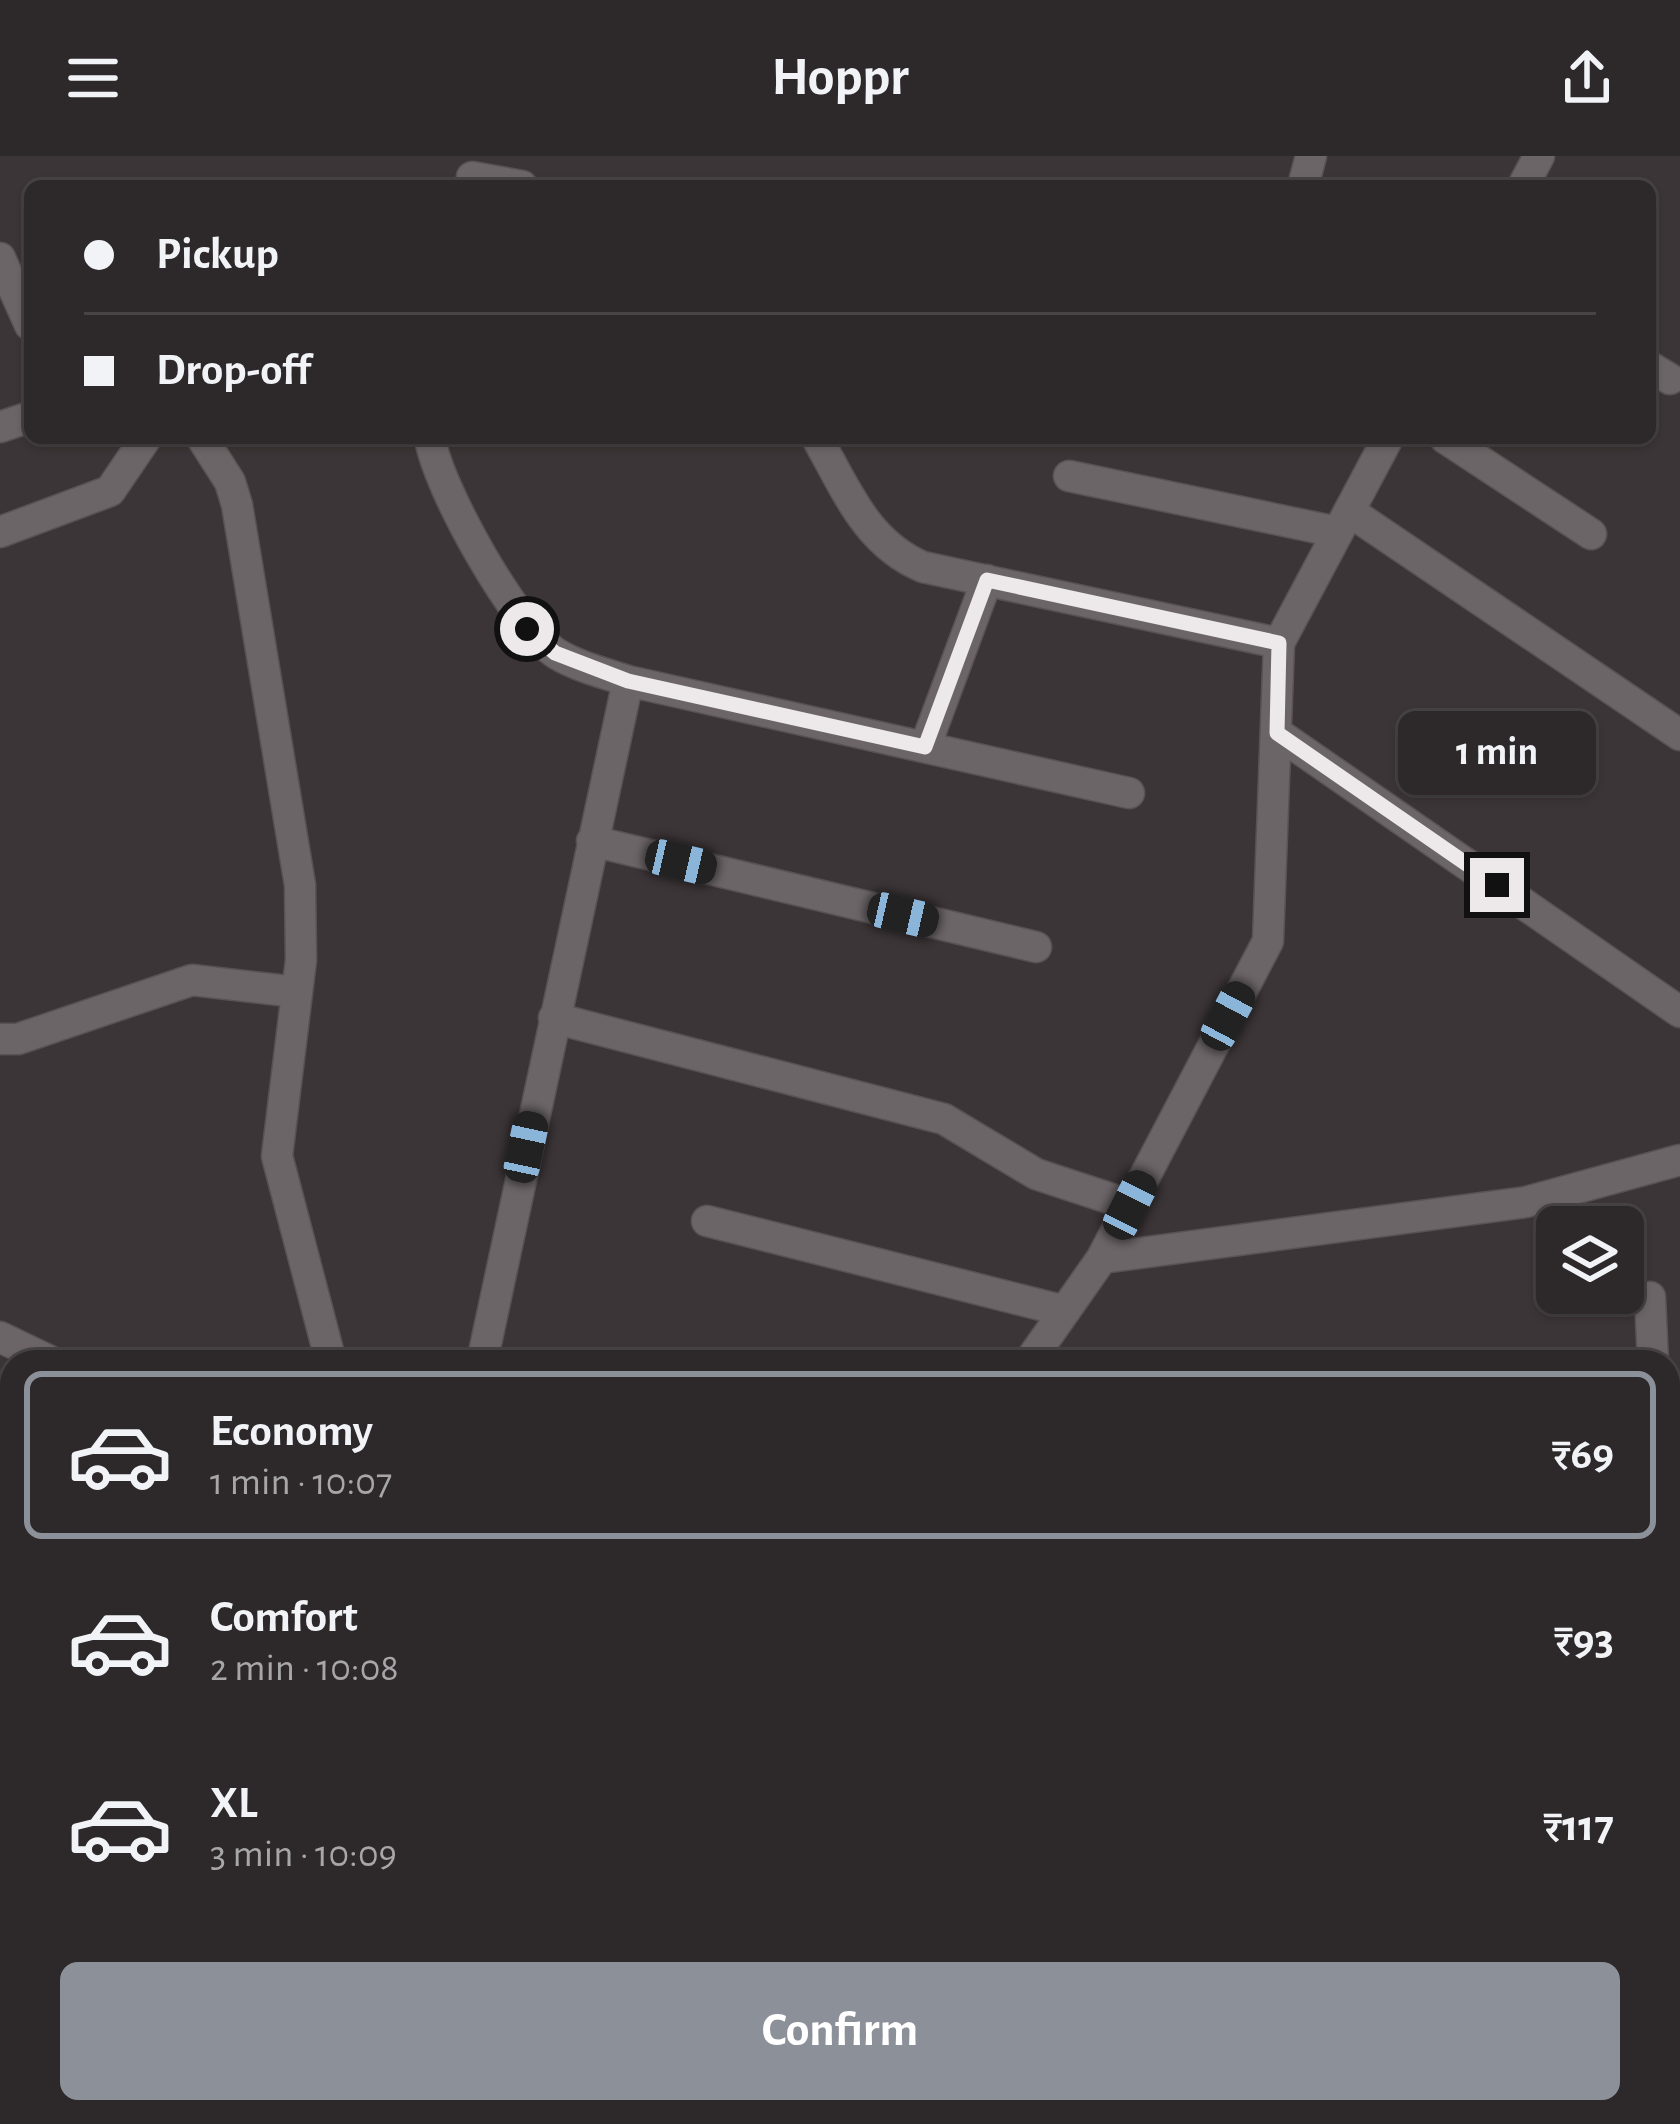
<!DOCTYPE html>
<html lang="en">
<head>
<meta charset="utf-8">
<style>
  body { margin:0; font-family:"Alegreya Sans",sans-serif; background:#353031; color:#f1f3f6; height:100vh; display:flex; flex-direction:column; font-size:45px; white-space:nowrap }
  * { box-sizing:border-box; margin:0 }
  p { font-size:39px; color:#a7a6a8 }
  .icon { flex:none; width:66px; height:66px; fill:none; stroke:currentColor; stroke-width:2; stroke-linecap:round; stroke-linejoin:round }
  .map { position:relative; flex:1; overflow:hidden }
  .sheet { position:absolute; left:0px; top:1194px; width:1680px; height:774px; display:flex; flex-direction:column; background:#2d2829; border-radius:36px 36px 0 0; box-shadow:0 3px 9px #0004,0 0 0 3px #484446 }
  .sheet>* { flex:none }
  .guide { position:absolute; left:24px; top:24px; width:1632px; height:264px; border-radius:18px; box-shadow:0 3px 9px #0004,0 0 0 3px #484446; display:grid; align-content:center; height:264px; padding:0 60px; background:#2d2829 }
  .fabs { position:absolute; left:1536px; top:1050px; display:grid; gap:24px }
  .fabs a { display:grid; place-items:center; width:108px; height:108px; border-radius:18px; background:#2d2829; box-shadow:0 3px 9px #0004,0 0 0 3px #484446; font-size:60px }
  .end { position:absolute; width:54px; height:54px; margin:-27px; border:15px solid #ede8e9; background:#111; box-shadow:0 0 0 6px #111 }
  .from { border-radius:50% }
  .bubble { position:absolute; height:84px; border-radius:18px; background:#2d2829; box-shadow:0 3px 9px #0004,0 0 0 3px #484446; font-size:39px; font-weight:700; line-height:84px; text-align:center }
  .car { position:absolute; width:36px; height:72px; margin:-36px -18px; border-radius:15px; box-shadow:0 0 9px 3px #0007; background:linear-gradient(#222 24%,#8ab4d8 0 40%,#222 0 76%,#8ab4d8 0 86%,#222 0) }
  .guide b { display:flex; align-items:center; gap:42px; height:114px; font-size:45px }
  .guide b+b { border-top:3px solid #484446 }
  .guide i { width:30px; height:30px; background:#f1f3f6 }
  ul { padding:21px 0 0; list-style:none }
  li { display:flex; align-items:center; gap:36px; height:168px; margin:0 24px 18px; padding:0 36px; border:6px solid transparent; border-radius:18px }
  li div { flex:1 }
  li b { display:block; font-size:45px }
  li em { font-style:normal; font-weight:700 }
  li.current { border-color:#8c9099 }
  li>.icon { width:108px; height:108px; stroke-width:1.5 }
  .button { display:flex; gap:24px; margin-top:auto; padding:24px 60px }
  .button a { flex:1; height:138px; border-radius:18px; background:#8c9099; color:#fff; font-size:48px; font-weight:700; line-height:138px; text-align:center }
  header { display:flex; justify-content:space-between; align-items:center; height:156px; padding:0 60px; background:#2d2829; font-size:54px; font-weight:700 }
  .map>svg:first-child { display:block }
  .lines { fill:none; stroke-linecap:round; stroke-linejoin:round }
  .service-casing { stroke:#585253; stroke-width:21 }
  .minor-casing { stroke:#585253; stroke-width:33 }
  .service { stroke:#6c6567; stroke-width:18 }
  .minor { stroke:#6c6567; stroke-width:30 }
  .route { stroke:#ede8e9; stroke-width:15 }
</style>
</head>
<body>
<header><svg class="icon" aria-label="menu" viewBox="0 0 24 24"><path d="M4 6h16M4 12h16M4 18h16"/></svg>Hoppr<svg class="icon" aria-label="share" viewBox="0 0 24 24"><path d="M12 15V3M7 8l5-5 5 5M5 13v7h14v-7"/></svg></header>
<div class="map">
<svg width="1680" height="1968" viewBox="0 0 1680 1968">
  <rect width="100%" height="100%" fill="#3c3537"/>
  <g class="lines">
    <g class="service-casing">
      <path id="service" d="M0 1255 12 1228"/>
    </g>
    <g class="minor-casing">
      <path id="minor" d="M472 21 522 30
        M1303 30 1311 0
        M1523 30 1539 0
        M0 102 30 169
        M1650 211 1670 223
        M0 271 30 261
        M202 282 230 326 237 349 300 729 301 804 277 1000 331 1206
        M430 282C437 331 516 472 557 498 579 511 604 517 628 525L1129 637
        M817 282C846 333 866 387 923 411L1279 487
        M1445 282 1591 378
        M1069 320 1337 376
        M1349 355 1680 579
        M0 376 110 335 146 282
        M1277 577 1680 856
        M925 591 987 424
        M592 685 1036 791
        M554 862 944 963 1036 1018 1130 1049
        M0 883H18L192 824 297 836
        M707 1065 1065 1155
        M1102 1102 1526 1046 1680 1004
        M1650 1141 1653 1206
        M0 1181 52 1206
        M482 1206 628 525
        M1029 1206 1102 1102 1268 785 1279 487 1388 282
        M1668 1398 1680 1397
        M1668 1720 1680 1721
        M1668 1821H1680
        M655 1956 661 1968
        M1372 1968 1373 1956"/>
    </g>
    <use href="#service" class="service"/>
    <use href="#minor" class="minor"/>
  </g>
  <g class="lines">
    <path class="route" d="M527 473 555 497 628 525 925 591 987 424 1279 487 1277 577 1497 729"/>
  </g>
</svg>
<div class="fabs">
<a><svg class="icon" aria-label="layers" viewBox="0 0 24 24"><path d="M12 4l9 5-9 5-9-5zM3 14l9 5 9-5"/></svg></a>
</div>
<i class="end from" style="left:527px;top:473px"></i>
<i class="end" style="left:1497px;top:729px"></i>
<div class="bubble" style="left:1398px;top:555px;width:198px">1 min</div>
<i class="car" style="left:681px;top:706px;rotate:103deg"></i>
<i class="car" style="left:903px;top:759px;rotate:103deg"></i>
<i class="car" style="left:1228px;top:860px;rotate:28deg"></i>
<i class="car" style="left:526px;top:991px;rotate:12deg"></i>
<i class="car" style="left:1130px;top:1049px;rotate:27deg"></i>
<div class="guide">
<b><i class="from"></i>Pickup</b>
<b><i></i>Drop-off</b>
</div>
<section class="sheet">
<ul>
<li class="current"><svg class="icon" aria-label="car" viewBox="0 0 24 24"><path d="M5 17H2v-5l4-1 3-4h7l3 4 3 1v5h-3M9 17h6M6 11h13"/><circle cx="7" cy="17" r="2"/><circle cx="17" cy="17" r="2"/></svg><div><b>Economy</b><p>1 min · 10:07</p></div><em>₹69</em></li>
<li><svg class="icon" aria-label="car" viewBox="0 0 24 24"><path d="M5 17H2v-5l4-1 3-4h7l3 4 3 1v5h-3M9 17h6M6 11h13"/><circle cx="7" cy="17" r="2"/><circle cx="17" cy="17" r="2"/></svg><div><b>Comfort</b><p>2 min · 10:08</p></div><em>₹93</em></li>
<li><svg class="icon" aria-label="car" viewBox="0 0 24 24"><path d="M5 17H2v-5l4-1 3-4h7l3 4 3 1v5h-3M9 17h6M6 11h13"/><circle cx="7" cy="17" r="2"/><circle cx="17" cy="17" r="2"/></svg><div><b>XL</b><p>3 min · 10:09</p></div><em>₹117</em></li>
</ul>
<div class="button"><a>Confirm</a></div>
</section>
</div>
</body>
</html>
